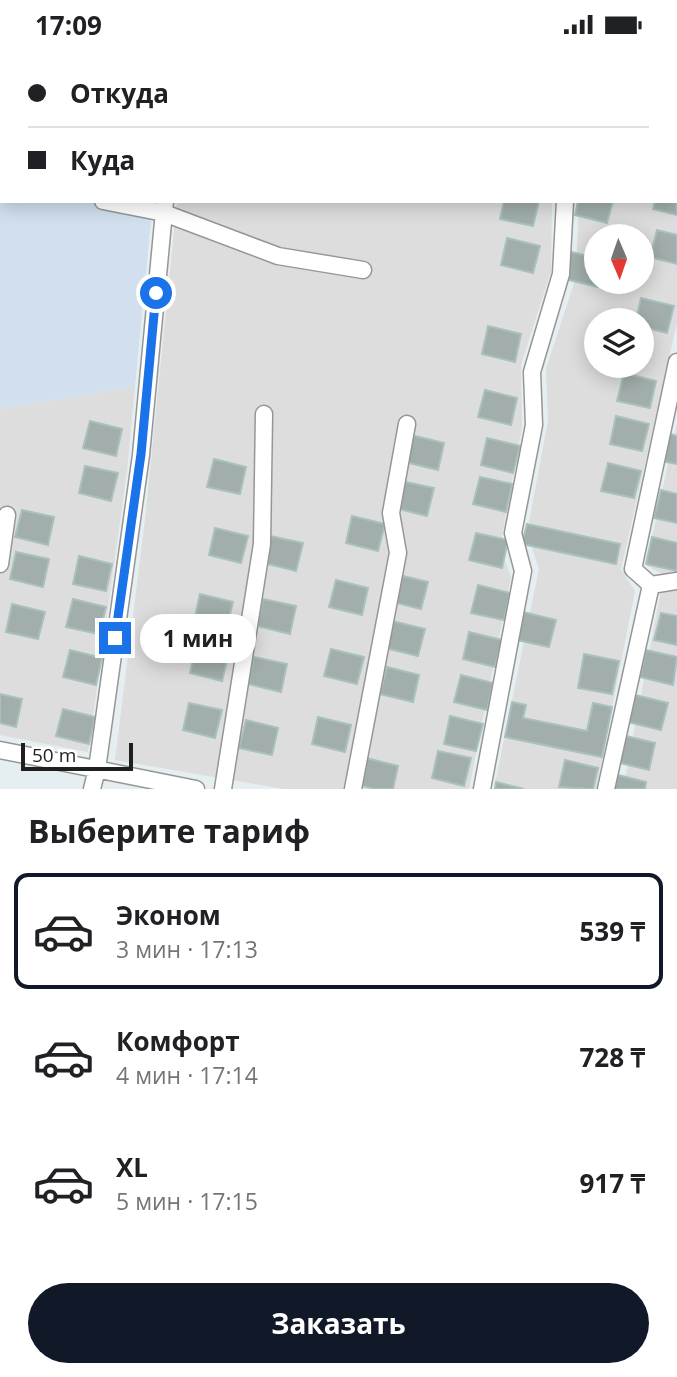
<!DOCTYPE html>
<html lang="ru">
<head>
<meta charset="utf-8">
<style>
  body { margin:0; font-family:"Open Sans",sans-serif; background:#f6f6f6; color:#202124; height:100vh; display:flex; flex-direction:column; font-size:26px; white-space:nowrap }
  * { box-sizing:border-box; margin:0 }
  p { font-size:23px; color:#757577 }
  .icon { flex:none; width:38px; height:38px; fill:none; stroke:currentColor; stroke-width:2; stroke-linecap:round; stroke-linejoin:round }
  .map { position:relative; height:740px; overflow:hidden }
  .panel { display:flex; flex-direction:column; background:#fff; flex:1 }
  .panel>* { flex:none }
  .banner { position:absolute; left:0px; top:0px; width:677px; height:154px; box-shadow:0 4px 18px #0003; display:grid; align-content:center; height:154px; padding:0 28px; background:#fff }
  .needle { width:46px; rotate:178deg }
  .fabs { position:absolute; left:584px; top:175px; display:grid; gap:14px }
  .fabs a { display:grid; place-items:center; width:70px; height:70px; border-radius:50%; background:#fff; box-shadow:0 4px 18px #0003; font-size:35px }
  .scale { position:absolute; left:21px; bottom:18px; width:112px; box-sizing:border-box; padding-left:7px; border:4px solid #1f1f1f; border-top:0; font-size:19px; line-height:24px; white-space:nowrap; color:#1f1f1f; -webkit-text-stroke:5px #fff; paint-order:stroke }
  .end { position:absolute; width:32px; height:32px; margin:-16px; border:9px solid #1a73e8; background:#fff; box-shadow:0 0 0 4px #fff }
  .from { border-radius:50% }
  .bubble { position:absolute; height:49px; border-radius:24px; background:#fff; box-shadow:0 4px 18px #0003; font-size:23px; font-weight:700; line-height:49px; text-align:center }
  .banner b { display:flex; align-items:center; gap:24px; height:66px; font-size:26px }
  .banner b+b { border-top:2px solid #e0e0e0 }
  .banner i { width:18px; height:18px; background:#202124 }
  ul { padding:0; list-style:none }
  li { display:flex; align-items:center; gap:21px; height:116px; margin:0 14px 10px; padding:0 14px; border:4px solid transparent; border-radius:14px }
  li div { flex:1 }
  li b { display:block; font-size:26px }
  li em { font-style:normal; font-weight:700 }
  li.active { border-color:#111827 }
  li>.icon { width:63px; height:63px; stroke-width:1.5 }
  h2 { padding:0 28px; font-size:32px; line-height:84px }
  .action { display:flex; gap:14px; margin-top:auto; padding:14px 28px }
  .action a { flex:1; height:80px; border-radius:42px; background:#111827; color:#fff; font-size:28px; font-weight:700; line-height:80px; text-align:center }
  .status { display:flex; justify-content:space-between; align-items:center; height:49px; padding:0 35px; background:#fff; direction:ltr }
  .status svg { height:19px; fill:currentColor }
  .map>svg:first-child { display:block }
  .residential { fill:#dcdddc; fill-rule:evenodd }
  .farmland { fill:#d1dfee }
  .building { fill:#a1aeac; stroke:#a8c1be; stroke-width:2 }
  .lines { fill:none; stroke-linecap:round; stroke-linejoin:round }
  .minor-casing { stroke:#969696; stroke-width:19 }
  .minor { stroke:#fff; stroke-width:16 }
  .route { stroke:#1a73e8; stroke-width:9 }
</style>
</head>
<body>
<div class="status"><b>17:09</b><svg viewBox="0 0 49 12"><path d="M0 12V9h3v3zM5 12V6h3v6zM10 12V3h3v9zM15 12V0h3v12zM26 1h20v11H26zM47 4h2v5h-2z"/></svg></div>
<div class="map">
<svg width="677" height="740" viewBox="0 0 677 740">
  <rect width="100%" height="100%" fill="#e5eef0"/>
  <path class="residential" d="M192 0H375L379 2H192Z
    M464 0H677V274L621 520 635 542 596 740H494L539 520 527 484 548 372 546 320 576 228 579 152H676V2ZM597 187H642V233H597ZM597 271H642V317H597Z
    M177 152H552L551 222 521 316 522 378 500 498 511 528 469 740H284L115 711 145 471Z
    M135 337 127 422 88 703 0 686V360Z
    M677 374V740H623L664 526 646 516Z"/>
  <path class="farmland" d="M0 0H169L2 2V152H153L135 337 0 360Z"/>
  <path class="building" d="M676 137 677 166 653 160 655 152H676Z
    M504 152H539L533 177 500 170Z
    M578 152H613L607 174 575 166Z
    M657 181 677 186V215L650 208Z
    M507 189 540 197 533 224 501 216Z
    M571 203 597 209 598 238 565 230Z
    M641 249 674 257 667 284 642 278V271H636Z
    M488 277 521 285 515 313 482 305Z
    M624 324 656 332 650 359 617 352Z
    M485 341 517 349 511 376 478 368Z
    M616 367 649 375 642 402 610 395Z
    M90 372 122 380 116 407 83 399Z
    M668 384 677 387V415L661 412Z
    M411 386 444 394 438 421 405 413Z
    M487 389 520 397 513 424 481 416Z
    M214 410 246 418 240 445 207 438Z
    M608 414 641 422 634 449 601 442Z
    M85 417 118 424 111 452 79 444Z
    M480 428 512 435 506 463 473 455Z
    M401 432 434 439 427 467 395 459Z
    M661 441 677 445V474L654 469Z
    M22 461 54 468 48 496 15 488Z
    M352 467 385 475 378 502 346 494Z
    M527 475 620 495 616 515 522 495Z
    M215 479 248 487 241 514 209 506Z
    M476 484 508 491 502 519 469 511Z
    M270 487 303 494 296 522 264 514Z
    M652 488 677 494V522L646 515Z
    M16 503 49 510 43 538 10 530Z
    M79 507 112 515 106 542 73 535Z
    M395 525 428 533 421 560 389 552Z
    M336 531 368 539 362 566 329 558Z
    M478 536 510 544 504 571 471 564Z
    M200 545 233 553 226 580 194 572Z
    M73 550 106 558 99 585 66 578Z
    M263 550 296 557 290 585 257 577Z
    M12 555 45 563 38 590 6 583Z
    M523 563 556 571 549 598 517 591Z
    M661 564 677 567V596L654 591Z
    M392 572 425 580 418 607 385 599Z
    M469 583 502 591 495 618 463 610Z
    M196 597 229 604 222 632 190 624Z
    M331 600 364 608 357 635 324 627Z
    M70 601 102 609 96 636 63 628Z
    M646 601 677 608 673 636 640 628Z
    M584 605 619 612 612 645 578 639Z
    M254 608 287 615 281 643 248 635Z
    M387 618 419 626 413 653 380 645Z
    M461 626 493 634 487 661 454 653Z
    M0 645 22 650 16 678 0 674Z
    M635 646 668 654 661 681 628 673Z
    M512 653 526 656 523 669 587 682 593 654 612 658 602 708 505 688Z
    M189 654 222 661 215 689 183 681Z
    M63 660 95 668 89 695 56 687Z
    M450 667 483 675 476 702 444 695Z
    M318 668 351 676 345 703 312 695Z
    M246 671 278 679 272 706 239 699Z
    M622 686 655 694 649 721 616 713Z
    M438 702 471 709 464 737 432 729Z
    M366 709 398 717 393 740H375L359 736Z
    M565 711 598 719 593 740 559 738Z
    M614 725 646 733 645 740H610Z
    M496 733 524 740H495Z"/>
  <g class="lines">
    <g class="minor-casing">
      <path id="minor" d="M409 0 414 2
        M180 2V0
        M0 133H2
        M103 152 164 164 278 207 363 221
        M0 515 7 466
        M651 536 677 532
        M0 701 196 740
        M92 740 97 720 141 406 165 152
        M223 740 262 495 264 365
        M353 740 398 504 391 464 407 375
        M482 740 523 522 513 484 534 376 532 323 561 225 565 152
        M606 740 651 536 633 520 677 313"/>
    </g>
    <use href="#minor" class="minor"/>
  </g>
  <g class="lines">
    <path class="route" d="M115 589 141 405 156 244"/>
  </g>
</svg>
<div class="fabs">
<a><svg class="needle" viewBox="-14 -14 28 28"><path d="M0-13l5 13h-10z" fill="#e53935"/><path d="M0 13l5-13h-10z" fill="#757577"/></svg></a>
<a><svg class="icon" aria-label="layers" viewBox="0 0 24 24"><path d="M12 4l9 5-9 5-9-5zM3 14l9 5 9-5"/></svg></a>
</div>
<div class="scale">50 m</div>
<i class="end from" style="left:156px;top:244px"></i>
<i class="end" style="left:115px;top:589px"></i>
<div class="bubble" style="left:140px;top:565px;width:116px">1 мин</div>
<div class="banner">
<b><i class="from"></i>Откуда</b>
<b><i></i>Куда</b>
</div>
</div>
<section class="panel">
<h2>Выберите тариф</h2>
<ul>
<li class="active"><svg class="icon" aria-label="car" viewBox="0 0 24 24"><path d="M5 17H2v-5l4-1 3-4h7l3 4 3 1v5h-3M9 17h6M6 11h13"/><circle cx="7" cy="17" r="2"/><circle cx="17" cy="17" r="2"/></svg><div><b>Эконом</b><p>3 мин · 17:13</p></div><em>539 ₸</em></li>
<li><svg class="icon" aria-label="car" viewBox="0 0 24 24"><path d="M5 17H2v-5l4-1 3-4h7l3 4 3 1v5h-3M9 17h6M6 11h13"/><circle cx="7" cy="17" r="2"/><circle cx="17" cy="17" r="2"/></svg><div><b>Комфорт</b><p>4 мин · 17:14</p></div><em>728 ₸</em></li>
<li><svg class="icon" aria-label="car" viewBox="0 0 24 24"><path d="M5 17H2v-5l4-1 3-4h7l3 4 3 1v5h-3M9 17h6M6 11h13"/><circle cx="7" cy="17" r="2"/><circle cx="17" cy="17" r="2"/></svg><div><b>XL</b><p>5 мин · 17:15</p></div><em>917 ₸</em></li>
</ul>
<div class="action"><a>Заказать</a></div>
</section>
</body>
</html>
